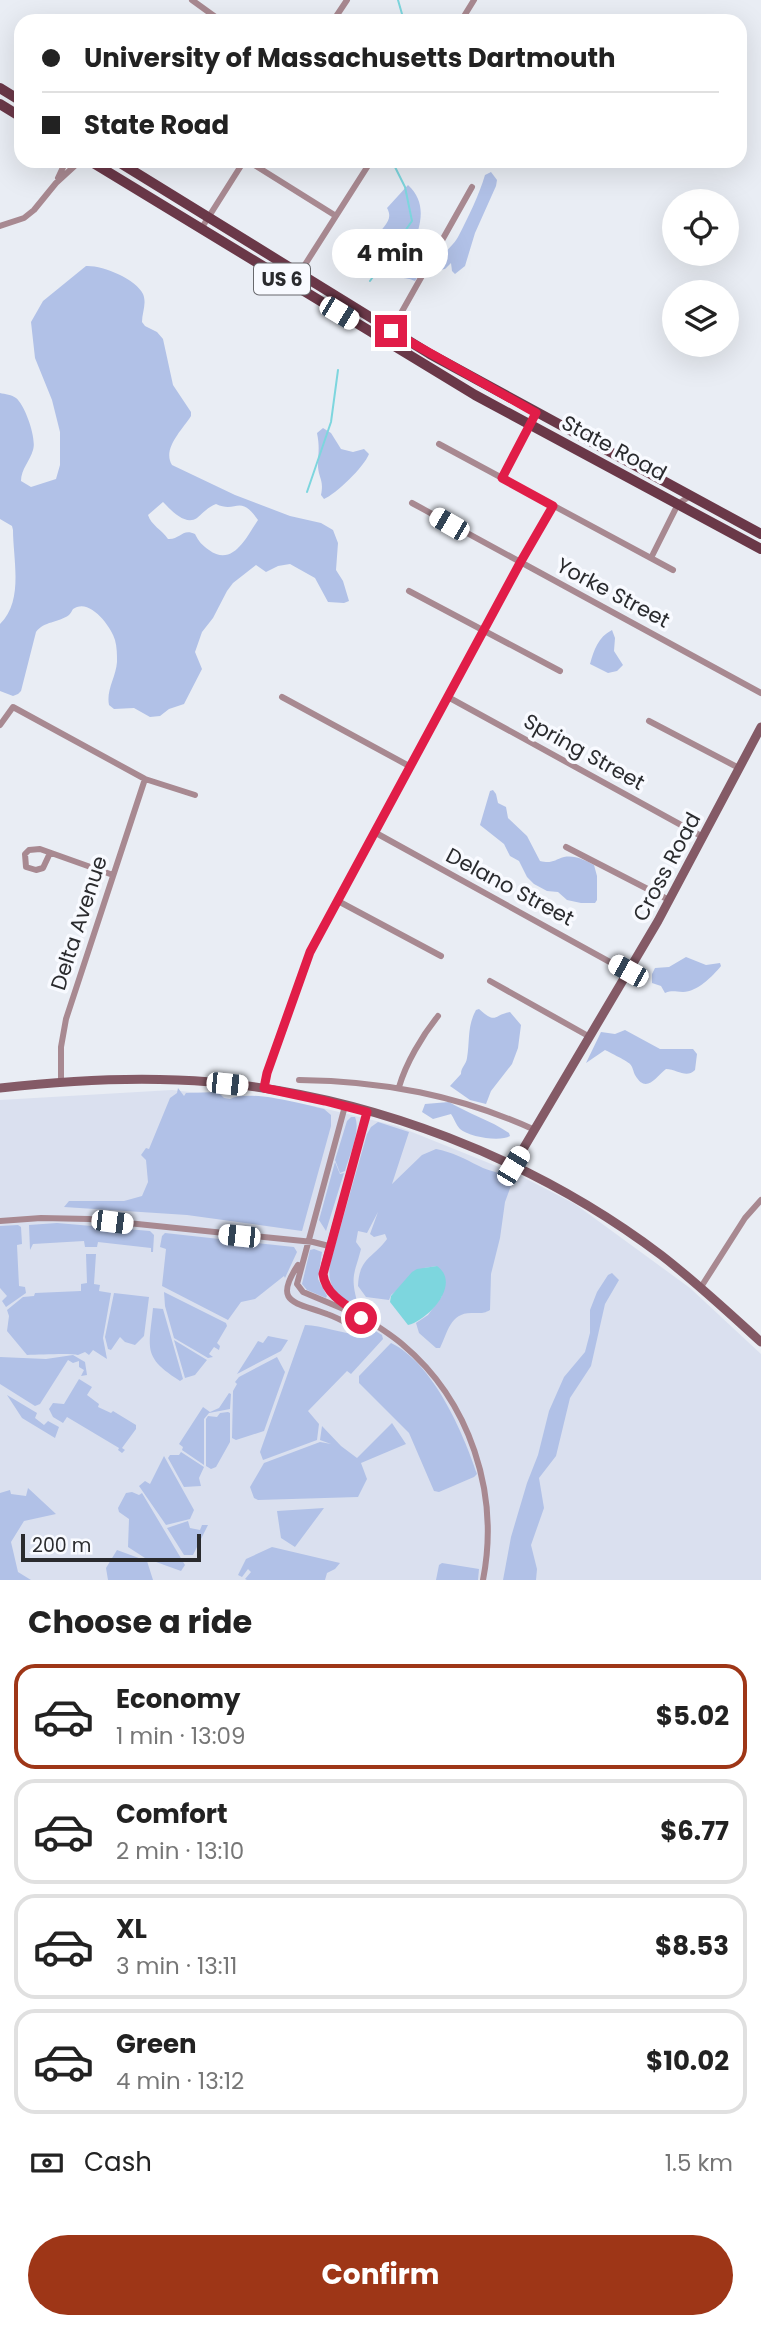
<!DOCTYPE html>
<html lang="en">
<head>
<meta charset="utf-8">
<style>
  body { margin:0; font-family:Poppins,sans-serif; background:#f6f6f6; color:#222; height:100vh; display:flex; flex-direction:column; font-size:26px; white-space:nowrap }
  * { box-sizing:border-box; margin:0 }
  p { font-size:23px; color:#767676 }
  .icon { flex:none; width:38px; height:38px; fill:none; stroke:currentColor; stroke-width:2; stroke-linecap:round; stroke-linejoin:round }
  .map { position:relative; height:1580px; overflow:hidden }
  .sheet { display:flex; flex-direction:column; background:#fff; flex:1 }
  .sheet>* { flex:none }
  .banner { position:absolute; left:14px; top:14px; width:733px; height:154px; border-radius:21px; box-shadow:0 7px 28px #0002; display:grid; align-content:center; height:154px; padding:0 28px; background:#fff }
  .buttons { position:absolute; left:662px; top:189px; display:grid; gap:14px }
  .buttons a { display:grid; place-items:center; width:77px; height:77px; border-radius:50%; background:#fff; box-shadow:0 7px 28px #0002; font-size:35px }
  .scale { position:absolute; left:21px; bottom:18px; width:180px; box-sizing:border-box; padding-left:7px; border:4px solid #2a2b2e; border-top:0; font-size:19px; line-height:24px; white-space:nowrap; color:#2a2b2e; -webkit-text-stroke:5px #f8faff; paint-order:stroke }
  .end { position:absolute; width:32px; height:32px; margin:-16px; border:9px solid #e11d48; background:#fff; box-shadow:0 0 0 4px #fff }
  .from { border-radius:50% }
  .bubble { position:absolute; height:49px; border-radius:24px; background:#fff; box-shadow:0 7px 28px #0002; font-size:23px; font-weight:700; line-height:49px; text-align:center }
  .car { position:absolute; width:21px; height:42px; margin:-21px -10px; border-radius:9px; box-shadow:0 0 5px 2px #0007; background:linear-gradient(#fff 24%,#345 0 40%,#fff 0 76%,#345 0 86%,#fff 0) }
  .banner b { display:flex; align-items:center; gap:24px; height:66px; font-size:26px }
  .banner b+b { border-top:2px solid #e0e0e0 }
  .banner i { width:18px; height:18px; background:#222 }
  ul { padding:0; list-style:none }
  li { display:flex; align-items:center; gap:21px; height:105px; margin:0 14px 10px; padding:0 14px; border:4px solid #e0e0e0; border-radius:21px }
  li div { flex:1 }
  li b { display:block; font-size:26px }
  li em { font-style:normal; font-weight:700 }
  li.current { border-color:#9e3617 }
  li>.icon { width:63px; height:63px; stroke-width:1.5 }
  h2 { padding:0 28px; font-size:32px; line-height:84px }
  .pay { display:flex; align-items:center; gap:18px; height:77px; padding:0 28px; font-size:26px }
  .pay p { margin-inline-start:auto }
  .button { display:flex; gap:14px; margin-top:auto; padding:14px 28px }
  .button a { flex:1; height:80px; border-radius:42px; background:#9e3617; color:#fff; font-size:28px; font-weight:700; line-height:80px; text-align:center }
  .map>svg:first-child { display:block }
  .built { fill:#dae0ef }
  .green { fill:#b1c1e7; fill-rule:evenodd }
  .water { fill:#7dd6de }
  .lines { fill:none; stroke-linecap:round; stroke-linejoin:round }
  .stream { stroke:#7dd6de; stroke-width:2 }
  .street { stroke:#a88991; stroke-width:6 }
  .secondary { stroke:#845a66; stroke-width:9 }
  .primary { stroke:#6a3848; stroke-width:10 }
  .route { stroke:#e11d48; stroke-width:9 }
  .labels { text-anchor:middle; stroke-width:7; stroke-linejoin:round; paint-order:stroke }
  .shield { fill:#f8faff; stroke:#68696d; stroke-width:2 }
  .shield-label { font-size:19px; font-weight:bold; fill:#2a2b2e }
  .street-label { font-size:21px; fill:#2a2b2e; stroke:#f8faff }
</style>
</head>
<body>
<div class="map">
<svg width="761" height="1580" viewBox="0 0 761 1580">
  <rect width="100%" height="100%" fill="#e9edf4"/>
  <path class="built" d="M172 1090 314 1106 397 1126 519 1175 575 1204 690 1288 761 1354V1580H0V1100Z"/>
  <path class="green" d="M491 172 497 180 496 186 475 233 465 266 455 274 452 271 451 263 445 269 440 270C437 256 452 248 458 237 468 218 479 195 485 175Z
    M408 185C422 198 423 213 418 231 417 236 415 242 415 247 416 255 423 259 424 267L415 281C403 275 389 280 376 275L378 263 387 247 377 236C383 226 394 220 387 208Z
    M86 266C102 265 136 279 143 294 147 304 142 312 142 322L145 326 157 332 163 339 173 385 191 412V416C182 430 162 449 172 465L235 495 290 516 321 523 333 530 338 543 336 570 343 581 349 601 344 603 328 602 315 578 290 564 278 566 266 572 256 565 233 583 227 591 213 618 202 632 195 652 202 669 184 704 169 709 160 716 150 717 134 708 114 709 109 705C106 690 116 677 117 662 117 655 117 647 115 640 112 628 92 601 77 607 70 610 74 610 69 615 58 623 44 621 36 632L21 691 18 694 13 696 0 691V624C24 601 13 559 13 530L12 526 0 519V393C5 394 12 395 16 398 25 405 37 439 33 450 30 461 21 469 21 481L31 487 56 479 60 465V432L52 400 35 358 31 322 43 301ZM163 502C171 510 185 526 197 518 204 512 208 507 216 504 237 514 239 493 258 520 247 536 233 568 209 550 202 545 199 542 195 534 182 528 180 540 168 539 162 530 151 525 148 515Z
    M323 428 331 433 341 449 353 452 364 449 369 454C364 467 336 494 324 499L321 495C324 480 319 479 318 467 318 453 320 448 317 433Z
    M612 630 615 638 614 651 623 665 617 671 608 673 590 664C594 650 598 637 612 630Z
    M493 790 496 794 498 803 506 807 508 818 527 836 540 861C552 864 554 860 564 857 575 855 585 860 594 865L597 876V900L595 903H581L567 900 558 892 547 891 534 884 527 877 519 861 510 856 504 844 480 825 490 791Z
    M686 957 706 965 720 963 721 966C713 976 697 992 683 992 675 992 673 990 665 993L661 986 652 983V974L655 968 669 967Z
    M479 1009C497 1025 493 1015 510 1012L521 1025 518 1048 512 1064 491 1091 486 1104 470 1100 450 1086 461 1074C461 1067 466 1065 467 1058 470 1041 467 1026 476 1010Z
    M625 1030 660 1049H693L697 1054 695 1070C686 1079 677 1069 666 1069 655 1078 646 1094 635 1075 633 1071 633 1067 630 1064 629 1062 609 1052 605 1050L586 1063 601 1032 615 1034Z
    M178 1088 184 1096 186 1093 218 1092 224 1098 230 1099C249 1089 302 1104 324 1109L331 1115V1126L302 1231 187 1215 64 1207 69 1201H124L142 1196 148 1182 146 1160 141 1155 146 1148 149 1149 170 1098 177 1093Z
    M449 1102C469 1114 490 1120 509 1133L510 1136C500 1142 469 1137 460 1129 456 1125 454 1118 451 1114L433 1119 422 1112 425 1104Z
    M355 1117C361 1131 349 1156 345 1171L340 1173 335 1160 347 1121 351 1117Z
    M378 1122 409 1132 392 1184 422 1155 436 1149C452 1152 465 1159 479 1166 490 1172 502 1172 511 1179L512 1183 505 1202 500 1238 491 1274 490 1310C483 1314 481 1313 473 1313 450 1312 448 1332 440 1348H436L419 1333 416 1323 428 1315 442 1296 437 1266 424 1268 391 1295 389 1300 366 1297 358 1286C359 1258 373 1258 387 1239L385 1234 374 1237 370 1234 378 1212 367 1233 358 1231 356 1242 361 1249C355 1273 350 1275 357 1301L352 1304C332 1292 326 1282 331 1260L367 1134 371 1127Z
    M335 1162 340 1174 344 1173 326 1231 319 1220Z
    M57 1223 150 1231 154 1235 153 1252H151V1248L98 1242 97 1247H85L84 1241 33 1244 30 1250 29 1225Z
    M18 1225 21 1227 22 1244 17 1245 19 1286 25 1287 26 1293 6 1307 2 1301 7 1296 0 1288V1226Z
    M165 1233 294 1247 297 1252 285 1278 284 1276 255 1299 241 1302 228 1320 162 1286 166 1249 160 1247 162 1236Z
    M314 1249 322 1252 318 1279 327 1296 326 1298 307 1290 302 1284 310 1250Z
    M86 1254H96L94 1284 100 1285 99 1291 111 1293 103 1338 107 1359 93 1350 89 1355 85 1352 78 1355C69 1353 39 1355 27 1355L7 1331 9 1316 7 1310 23 1297 34 1296 35 1293 81 1291V1284L87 1283Z
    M612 1273 619 1280 605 1304 591 1366 570 1398 556 1456 539 1478 544 1508 531 1545 537 1569 536 1580H503L511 1537 527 1483 538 1455 549 1411 564 1377 585 1352 590 1333V1310L597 1292 608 1275Z
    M164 1292 226 1323 227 1326 217 1343 220 1346 219 1350 214 1347 209 1354 213 1357 208 1358 174 1338 165 1306Z
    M114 1293 149 1297 144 1336 135 1345 125 1342 120 1337 111 1350 108 1349 105 1337Z
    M153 1308 163 1309 183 1379 180 1381C142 1357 149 1349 153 1308Z
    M305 1325C328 1325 357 1342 374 1330L382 1335 383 1339 351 1374 347 1371 308 1411 319 1424 317 1440 263 1460 260 1452Z
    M268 1336 288 1340 281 1351 237 1374 258 1341 263 1343Z
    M174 1340 207 1360 195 1375 185 1378Z
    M391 1343C433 1363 463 1432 477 1474L474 1477 439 1492 434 1491 409 1433 359 1383V1376Z
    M73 1355 85 1362 87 1375 81 1376 84 1370 79 1367V1361L73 1363 68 1360 40 1404 35 1406 0 1384V1357L46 1359Z
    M277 1357 285 1372 264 1431 236 1440 232 1438 233 1391 237 1384 235 1382 239 1377Z
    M79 1379 92 1387 87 1395 99 1404 98 1407 111 1413 113 1411 136 1425V1429L122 1448 125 1450 122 1453 118 1450 119 1448 67 1417 63 1423 53 1417 49 1409 53 1403 64 1404Z
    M229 1393 231 1394 230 1409 209 1413 204 1419V1465L182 1450 183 1447 179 1444 203 1407 210 1412 219 1408Z
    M7 1395 37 1413 35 1418 44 1425 48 1421 59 1427 55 1438 22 1418Z
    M228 1412 230 1413V1442L216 1467 211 1469 206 1466V1419L208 1416 217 1417 220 1413Z
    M392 1423 406 1444 361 1463 367 1479 358 1497 258 1500 254 1498 250 1487 264 1463 320 1442 331 1444 320 1440 322 1426 341 1446 357 1458Z
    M181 1452 204 1467 199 1478 201 1486 184 1487 168 1458 170 1455H179Z
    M164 1456 194 1510 190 1519 166 1525 139 1486 145 1481 150 1484Z
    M28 1488 56 1514 24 1521 11 1542 18 1572 31 1580H0V1493L10 1490 11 1494 26 1496Z
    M132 1492 139 1495 142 1493 185 1565 181 1571 145 1558 128 1547 129 1519 119 1512 118 1508 126 1493Z
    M324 1508 295 1547 281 1538 277 1511Z
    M188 1521 190 1528 200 1530 202 1525H208L193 1555H184L167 1528Z
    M272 1547 340 1563 335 1569 327 1573 325 1580H247L245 1579 251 1572 248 1569 242 1577 238 1575 246 1559Z
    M117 1550 147 1561 153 1580H108L106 1568Z
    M442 1563 479 1569 478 1580H436L439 1565Z"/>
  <path class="water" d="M437 1266C462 1284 428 1320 408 1325L390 1302 391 1296 412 1272 417 1269Z"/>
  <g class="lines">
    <path class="stream" d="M398 0 404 21
      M370 281 412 221 405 187 392 161
      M307 492 331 422 338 370"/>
    <path class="street" d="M192 0 221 21
      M333 21 347 0
      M461 21 474 0
      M248 161 336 216
      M58 178 66 161
      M0 226 24 218 34 210 56 183 80 161
      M201 229 244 161
      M292 285 371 161
      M391 331 472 187
      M439 444 673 570
      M502 478 536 413
      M412 503 761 693
      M651 558 678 504 690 496
      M409 591 560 671
      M282 697 411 767
      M448 697 703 837
      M649 721 739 768
      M0 725 13 707 145 779 195 795
      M376 833 628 972
      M566 847 669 900
      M50 853 43 868 36 870 26 867 25 854 29 850 40 849 113 875
      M338 901 441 956
      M490 981 590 1037
      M299 1080C383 1081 458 1095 535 1130
      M61 1082V1047L66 1019 145 779
      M399 1087C406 1063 422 1036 438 1016
      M264 1089 271 1059 310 952 520 563 553 506
      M345 1106 297 1284 303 1292 353 1313
      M367 1112 324 1265C323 1276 324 1286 332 1294 351 1312 381 1326 402 1344 470 1401 500 1493 483 1580
      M0 1221 41 1218 89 1219 313 1242 329 1246
      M298 1265C272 1304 296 1302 327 1314 339 1318 350 1325 361 1331L368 1329 373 1323
      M701 1287 745 1218 761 1200"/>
    <path class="secondary" d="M0 1088C70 1080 141 1076 211 1082 370 1095 534 1159 661 1255 696 1282 728 1312 761 1342
      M513 1166 658 921 761 727"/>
    <path class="primary" d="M0 88 21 101
      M0 104 21 117
      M90 161 475 395 761 549
      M117 161 430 354 761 534"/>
  </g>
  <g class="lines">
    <path class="route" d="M361 1318 373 1323C355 1309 326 1299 323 1274L367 1112 325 1101 264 1088 267 1073 310 952 520 563 553 506 502 478 536 413 391 331"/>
  </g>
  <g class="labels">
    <rect class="shield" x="254" y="263.5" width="56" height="31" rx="5"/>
    <g class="shield-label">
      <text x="282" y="286">US 6</text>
    </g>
    <g class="street-label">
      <text transform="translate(614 448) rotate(28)" y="7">State Road</text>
      <text transform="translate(613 593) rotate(28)" y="7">Yorke Street</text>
      <text transform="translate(584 752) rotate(29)" y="7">Spring Street</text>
      <text transform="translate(667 867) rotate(-62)" y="7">Cross Road</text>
      <text transform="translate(510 887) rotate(28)" y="7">Delano Street</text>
      <text transform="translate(79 923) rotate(-72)" y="7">Delta Avenue</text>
    </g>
  </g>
</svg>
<div class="buttons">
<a><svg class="icon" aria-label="locate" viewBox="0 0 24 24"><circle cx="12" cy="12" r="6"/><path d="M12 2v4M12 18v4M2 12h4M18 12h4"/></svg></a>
<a><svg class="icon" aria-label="layers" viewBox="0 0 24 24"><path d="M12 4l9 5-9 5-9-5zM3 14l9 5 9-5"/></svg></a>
</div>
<div class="scale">200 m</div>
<i class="end from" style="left:361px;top:1318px"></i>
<i class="end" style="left:391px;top:331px"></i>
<div class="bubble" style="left:332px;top:229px;width:116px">4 min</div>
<i class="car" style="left:339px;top:313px;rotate:121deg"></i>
<i class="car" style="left:449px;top:524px;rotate:300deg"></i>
<i class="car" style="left:628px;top:971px;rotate:299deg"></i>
<i class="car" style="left:227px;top:1084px;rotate:96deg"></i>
<i class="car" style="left:513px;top:1166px;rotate:31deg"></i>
<i class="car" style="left:112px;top:1222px;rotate:97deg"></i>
<i class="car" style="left:239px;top:1236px;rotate:276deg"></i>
<div class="banner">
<b><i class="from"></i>University of Massachusetts Dartmouth</b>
<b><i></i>State Road</b>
</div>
</div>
<section class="sheet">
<h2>Choose a ride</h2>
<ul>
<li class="current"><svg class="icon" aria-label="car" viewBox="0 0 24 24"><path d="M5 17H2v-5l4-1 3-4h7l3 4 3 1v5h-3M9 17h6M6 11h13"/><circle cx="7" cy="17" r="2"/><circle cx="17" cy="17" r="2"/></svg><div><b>Economy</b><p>1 min · 13:09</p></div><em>$5.02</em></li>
<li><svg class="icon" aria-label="car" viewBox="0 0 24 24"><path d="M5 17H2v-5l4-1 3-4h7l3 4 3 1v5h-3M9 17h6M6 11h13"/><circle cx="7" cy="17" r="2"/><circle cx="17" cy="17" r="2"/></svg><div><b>Comfort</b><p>2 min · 13:10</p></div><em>$6.77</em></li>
<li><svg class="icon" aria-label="car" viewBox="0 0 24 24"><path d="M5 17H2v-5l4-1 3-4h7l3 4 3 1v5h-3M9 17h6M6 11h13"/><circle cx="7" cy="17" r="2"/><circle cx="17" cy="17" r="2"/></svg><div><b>XL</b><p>3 min · 13:11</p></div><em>$8.53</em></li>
<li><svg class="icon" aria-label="car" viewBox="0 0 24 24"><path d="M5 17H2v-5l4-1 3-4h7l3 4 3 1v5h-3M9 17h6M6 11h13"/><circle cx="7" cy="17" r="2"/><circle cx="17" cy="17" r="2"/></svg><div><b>Green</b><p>4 min · 13:12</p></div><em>$10.02</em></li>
</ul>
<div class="pay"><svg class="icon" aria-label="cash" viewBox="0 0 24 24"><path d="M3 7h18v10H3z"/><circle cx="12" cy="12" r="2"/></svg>Cash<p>1.5 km</p></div>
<div class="button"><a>Confirm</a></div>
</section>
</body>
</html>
